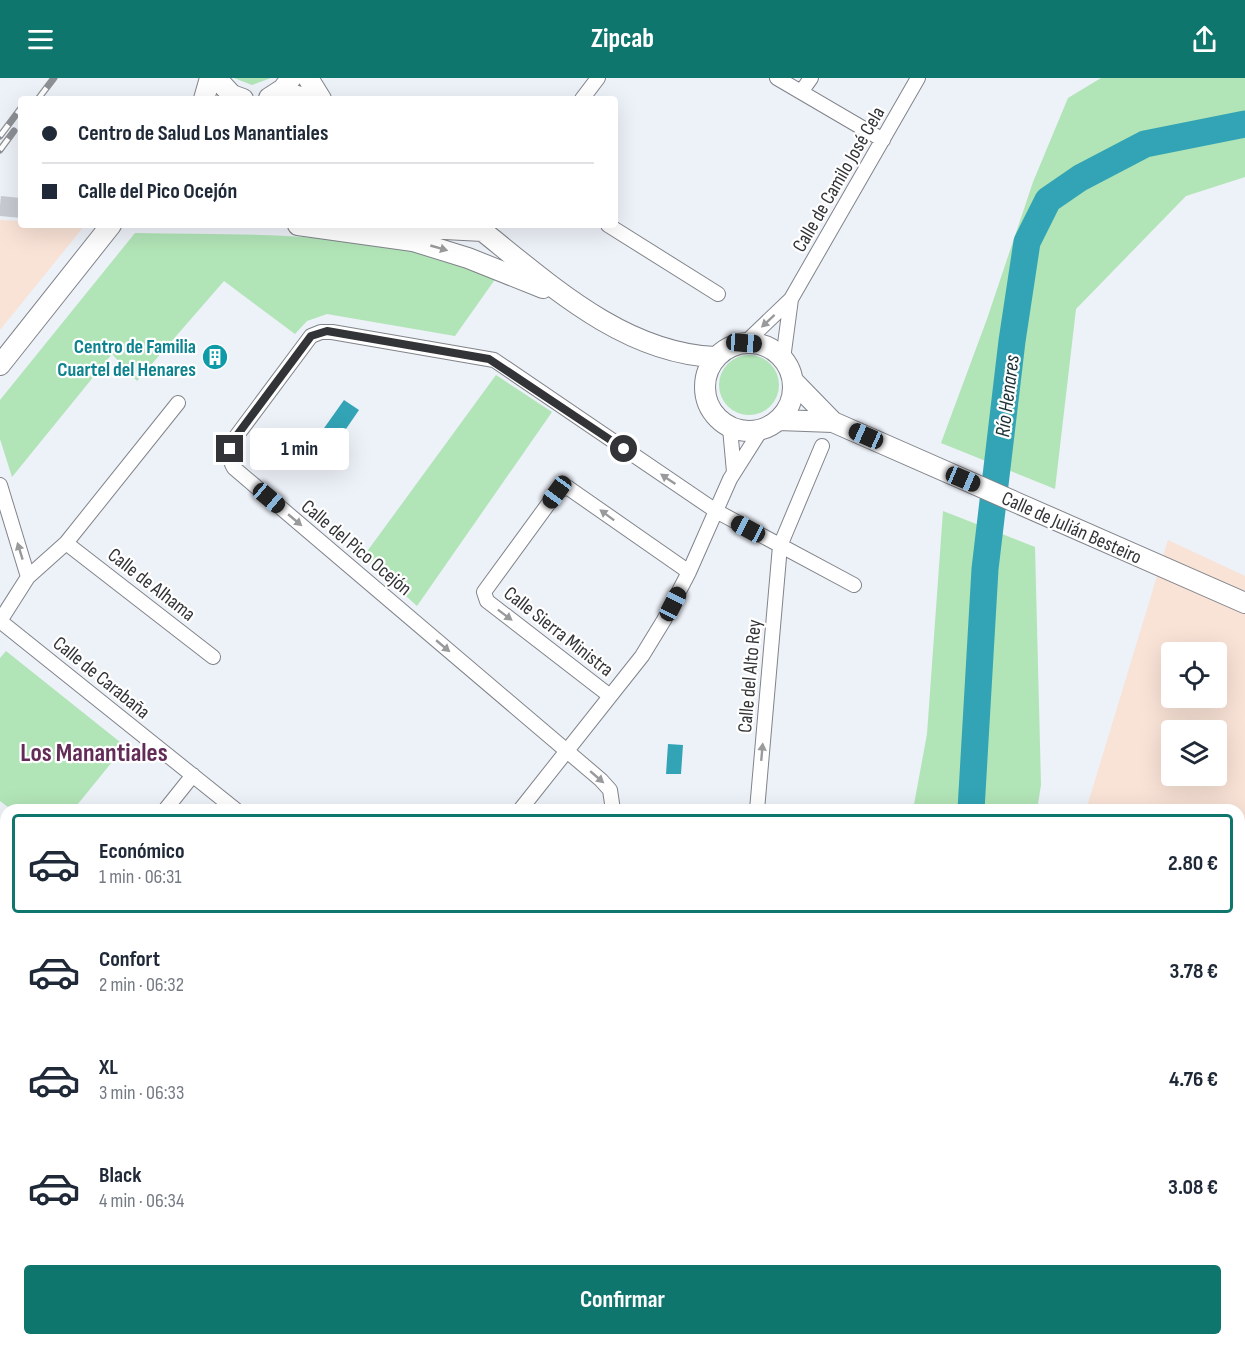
<!DOCTYPE html>
<html lang="es">
<head>
<meta charset="utf-8">
<style>
  body { margin:0; font-family:"Sofia Sans Condensed",sans-serif; background:#f6f6f7; color:#1f2937; height:100vh; display:flex; flex-direction:column; font-size:22px; white-space:nowrap }
  * { box-sizing:border-box; margin:0 }
  p { font-size:20px; color:#747a83 }
  .icon { flex:none; width:33px; height:33px; fill:none; stroke:currentColor; stroke-width:2; stroke-linecap:round; stroke-linejoin:round }
  .map { position:relative; flex:1; overflow:hidden }
  .drawer { position:absolute; left:0px; top:726px; width:1245px; height:542px; display:flex; flex-direction:column; background:#fff; border-radius:18px 18px 0 0; box-shadow:0 6px 24px #0002 }
  .drawer>* { flex:none }
  .banner { position:absolute; left:18px; top:18px; width:600px; height:132px; border-radius:6px; box-shadow:0 6px 24px #0002; display:grid; align-content:center; height:132px; padding:0 24px; background:#fff }
  .buttons { position:absolute; left:1161px; top:564px; display:grid; gap:12px }
  .buttons a { display:grid; place-items:center; width:66px; height:66px; border-radius:6px; background:#fff; box-shadow:0 6px 24px #0002; font-size:30px }
  .end { position:absolute; width:27px; height:27px; margin:-14px; border:8px solid #333437; background:#fff; box-shadow:0 0 0 3px #fff }
  .from { border-radius:50% }
  .bubble { position:absolute; height:42px; border-radius:6px; background:#fff; box-shadow:0 6px 24px #0002; font-size:20px; font-weight:700; line-height:42px; text-align:center }
  .car { position:absolute; width:18px; height:36px; margin:-18px -9px; border-radius:8px; box-shadow:0 0 4px 2px #0007; background:linear-gradient(#222 24%,#8ab4d8 0 40%,#222 0 76%,#8ab4d8 0 86%,#222 0) }
  .banner b { display:flex; align-items:center; gap:21px; height:57px; font-size:22px }
  .banner b+b { border-top:2px solid #e0e1e3 }
  .banner i { width:15px; height:15px; background:#1f2937 }
  ul { padding:10px 0 0; list-style:none }
  li { display:flex; align-items:center; gap:18px; height:99px; margin:0 12px 9px; padding:0 12px; border:3px solid transparent; border-radius:6px }
  li div { flex:1 }
  li b { display:block; font-size:22px }
  li em { font-style:normal; font-weight:700 }
  li.on { border-color:#0f766e }
  li>.icon { width:54px; height:54px; stroke-width:1.5 }
  .action { display:flex; gap:12px; margin-top:auto; padding:12px 24px }
  .action a { flex:1; height:69px; border-radius:6px; background:#0f766e; color:#fff; font-size:24px; font-weight:700; line-height:69px; text-align:center }
  header { display:flex; justify-content:space-between; align-items:center; height:78px; padding:0 24px; background:#0f766e; color:#fff; font-size:27px; font-weight:700 }
  .map>svg:first-child { display:block }
  .industrial { fill:#f9e2d6; fill-rule:evenodd }
  .green { fill:#b1e4b7 }
  .water { fill:#32a4b5 }
  .lines { fill:none; stroke-linecap:round; stroke-linejoin:round }
  .river { stroke:#32a4b5; stroke-width:27 }
  .secondary-tunnel { stroke:#c8cbd1; stroke-width:20; stroke-dasharray:20 10; stroke-linecap:butt }
  .street-casing { stroke:#81848a; stroke-width:16 }
  .secondary-casing { stroke:#81848a; stroke-width:22 }
  .street { stroke:#fff; stroke-width:14 }
  .secondary { stroke:#fff; stroke-width:20 }
  .rail-casing { stroke:#8d9095; stroke-width:7 }
  .rail { stroke:#fff; stroke-width:4.5; stroke-dasharray:14; stroke-linecap:butt }
  .oneway { fill:#999a9b }
  .route { stroke:#333437; stroke-width:8 }
  .labels { text-anchor:middle; stroke-width:4.5; stroke-linejoin:round; paint-order:stroke }
  .street-label { font-size:20px; fill:#333437; stroke:#fff }
  .culture-label { font-size:20px; font-weight:bold; fill:#0d838f; stroke:#fff; text-anchor:end }
  .water-label { font-size:21px; font-style:italic; fill:#1a3236; stroke:#fff }
  .district-label { font-size:26px; font-weight:bold; fill:#632c58; stroke:#fff }
</style>
</head>
<body>
<header><svg class="icon" aria-label="menu" viewBox="0 0 24 24"><path d="M4 6h16M4 12h16M4 18h16"/></svg>Zipcab<svg class="icon" aria-label="share" viewBox="0 0 24 24"><path d="M12 15V3M7 8l5-5 5 5M5 13v7h14v-7"/></svg></header>
<div class="map">
<svg width="1245" height="1267" viewBox="0 0 1245 1267">
  <rect width="100%" height="100%" fill="#edf1f8"/>
  <path class="industrial" d="M0 142 21 143V147H85L0 252Z
    M1168 462 1245 498V1267H913L915 1262H1239V732H1086ZM1172 574H1216V620H1172ZM1172 652H1216V698H1172Z"/>
  <path class="green" d="M234 0H271L252 7Z
    M1101 0H1245V99L1186 118 1076 231 1055 411 941 365 987 241 1033 104 1068 20Z
    M135 155C234 157 339 153 435 179 456 185 476 193 496 200L455 258 327 236 307 243 295 256 224 203 137 303 112 276 12 399 0 361V322Z
    M719 307a30 30 0 1 1 60 0a30 30 0 1 1-60 0Z
    M496 297 552 334 417 528 363 479Z
    M943 433 1035 469 1041 707 1037 732H913L927 656Z
    M6 573 125 668 73 732H12L0 723V580Z
    M136 1262H165L172 1267H132Z
    M437 1262H594L586 1267H432Z
    M766 1262H890L885 1267H763Z"/>
  <path class="water" d="M344 322 359 332 337 364 322 353Z
    M668 666 683 667 681 696H666Z"/>
  <g class="lines">
    <path class="river" d="M971 732 985 491 1012 263 1027 164 1048 122 1080 100 1145 66 1245 46
      M824 1267 826 1262"/>
    <path class="secondary-tunnel" d="M0 128 21 130"/>
    <g class="street-casing">
      <path id="street" d="M777 0 883 62
        M801 14 811 0
        M582 21 598 0
        M608 147 718 216
        M745 265 791 221 918 0
        M783 281 791 221
        M730 350 734 394
        M0 407 28 499 0 543
        M66 465 213 579
        M28 499 66 465 178 325
        M0 543 236 732
        M610 618 487 523 484 514 557 414 567 409 689 494
        M165 732 193 697
        M520 732 642 578 664 542 689 494 730 401 761 352
        M613 732 610 712 601 702 234 390C228 380 229 371 235 360L311 258 321 254H332L494 282 716 433 854 507
        M757 732 780 468 822 368
        M1239 814 1245 801
        M0 829 3 825 6 828
        M0 941 6 934
        M0 1076 6 1081
        M97 1267 101 1262
        M1041 1267 1043 1262"/>
    </g>
    <g class="secondary-casing">
      <path id="secondary" d="M216 0 232 17 243 21
        M308 0 321 21
        M272 19 294 17 308 21
        M269 20 283 11 291 0
        M204 21 210 0
        M298 147 413 163 468 180 543 210
        M475 147C546 203 621 275 715 279
        M387 148 483 153
        M705 309a44 44 0 1 1 88 0a44 44 0 1 1-88 0Z
        M0 287 111 147
        M793 303 833 344
        M779 342 833 344 1245 525"/>
    </g>
    <use href="#street" class="street"/>
    <use href="#secondary" class="secondary"/>
    <g class="rail-casing">
      <path id="rail" d="M38 21 54 0
        M0 58 21 30
        M0 72 14 53"/>
    </g>
    <use href="#rail" class="rail"/>
  </g>
  <defs><path id="oneway-solid" d="M-6-.8H1V-3.2L6.5 0L1 3.2V.8H-6Z" transform="scale(1.5)"/></defs>
  <g class="oneway">
    <use href="#oneway-solid" transform="translate(439 170) rotate(16)"/>
    <use href="#oneway-solid" transform="translate(768 243) rotate(137)"/>
    <use href="#oneway-solid" transform="translate(668 401) rotate(-146)"/>
    <use href="#oneway-solid" transform="translate(607 437) rotate(-143)"/>
    <use href="#oneway-solid" transform="translate(295 442) rotate(40)"/>
    <use href="#oneway-solid" transform="translate(20 473) rotate(-107)"/>
    <use href="#oneway-solid" transform="translate(505 537) rotate(37)"/>
    <use href="#oneway-solid" transform="translate(443 568) rotate(40)"/>
    <use href="#oneway-solid" transform="translate(762 674) rotate(-85)"/>
    <use href="#oneway-solid" transform="translate(597 699) rotate(41)"/>
  </g>
  <g class="lines">
    <path class="route" d="M230 371 235 360 311 258 327 253 489 281 624 371"/>
  </g>
  <defs>
    <g id="building-disc" transform="scale(1.35)"><circle r="9.5" fill="#0f9aa8" stroke="#fff"/><path d="M-4-6H4V6H1V3H-1V6H-4ZM-2.5-4.3h1.7v1.8h-1.7ZM.8-4.3h1.7v1.8H.8ZM-2.5-1h1.7V.8h-1.7ZM.8-1h1.7V.8H.8Z" fill="#fff"/></g>
  </defs>
  <g fill-rule="evenodd">
    <use href="#building-disc" x="215" y="279"/>
  </g>
  <g class="labels">
    <g class="street-label">
      <text transform="translate(838 101) rotate(-60)" y="7">Calle de Camilo José Cela</text>
      <text transform="translate(1072 449) rotate(24)" y="7">Calle de Julián Besteiro</text>
      <text transform="translate(357 469) rotate(40)" y="7">Calle del Pico Ocejón</text>
      <text transform="translate(152 506) rotate(38)" y="7">Calle de Alhama</text>
      <text transform="translate(559 553) rotate(38)" y="7">Calle Sierra Ministra</text>
      <text transform="translate(749 598) rotate(-85)" y="7">Calle del Alto Rey</text>
      <text transform="translate(102 599) rotate(39)" y="7">Calle de Carabaña</text>
    </g>
    <g class="culture-label">
      <text x="196" y="275">Centro de Familia<tspan x="196" dy="23">Cuartel del Henares</tspan></text>
    </g>
    <g class="water-label">
      <text transform="translate(1007 318) rotate(-83)" y="7">Río Henares</text>
    </g>
    <g class="district-label">
      <text x="94" y="683">Los Manantiales</text>
    </g>
  </g>
</svg>
<div class="buttons">
<a><svg class="icon" aria-label="locate" viewBox="0 0 24 24"><circle cx="12" cy="12" r="6"/><path d="M12 2v4M12 18v4M2 12h4M18 12h4"/></svg></a>
<a><svg class="icon" aria-label="layers" viewBox="0 0 24 24"><path d="M12 4l9 5-9 5-9-5zM3 14l9 5 9-5"/></svg></a>
</div>
<i class="end from" style="left:624px;top:371px"></i>
<i class="end" style="left:230px;top:371px"></i>
<div class="bubble" style="left:250px;top:350px;width:99px">1 min</div>
<i class="car" style="left:744px;top:265px;rotate:94deg"></i>
<i class="car" style="left:866px;top:358px;rotate:294deg"></i>
<i class="car" style="left:963px;top:401px;rotate:113deg"></i>
<i class="car" style="left:557px;top:414px;rotate:216deg"></i>
<i class="car" style="left:269px;top:420px;rotate:130deg"></i>
<i class="car" style="left:748px;top:451px;rotate:298deg"></i>
<i class="car" style="left:673px;top:526px;rotate:27deg"></i>
<div class="banner">
<b><i class="from"></i>Centro de Salud Los Manantiales</b>
<b><i></i>Calle del Pico Ocejón</b>
</div>
<section class="drawer">
<ul>
<li class="on"><svg class="icon" aria-label="car" viewBox="0 0 24 24"><path d="M5 17H2v-5l4-1 3-4h7l3 4 3 1v5h-3M9 17h6M6 11h13"/><circle cx="7" cy="17" r="2"/><circle cx="17" cy="17" r="2"/></svg><div><b>Económico</b><p>1 min · 06:31</p></div><em>2.80 €</em></li>
<li><svg class="icon" aria-label="car" viewBox="0 0 24 24"><path d="M5 17H2v-5l4-1 3-4h7l3 4 3 1v5h-3M9 17h6M6 11h13"/><circle cx="7" cy="17" r="2"/><circle cx="17" cy="17" r="2"/></svg><div><b>Confort</b><p>2 min · 06:32</p></div><em>3.78 €</em></li>
<li><svg class="icon" aria-label="car" viewBox="0 0 24 24"><path d="M5 17H2v-5l4-1 3-4h7l3 4 3 1v5h-3M9 17h6M6 11h13"/><circle cx="7" cy="17" r="2"/><circle cx="17" cy="17" r="2"/></svg><div><b>XL</b><p>3 min · 06:33</p></div><em>4.76 €</em></li>
<li><svg class="icon" aria-label="car" viewBox="0 0 24 24"><path d="M5 17H2v-5l4-1 3-4h7l3 4 3 1v5h-3M9 17h6M6 11h13"/><circle cx="7" cy="17" r="2"/><circle cx="17" cy="17" r="2"/></svg><div><b>Black</b><p>4 min · 06:34</p></div><em>3.08 €</em></li>
</ul>
<div class="action"><a>Confirmar</a></div>
</section>
</div>
</body>
</html>
